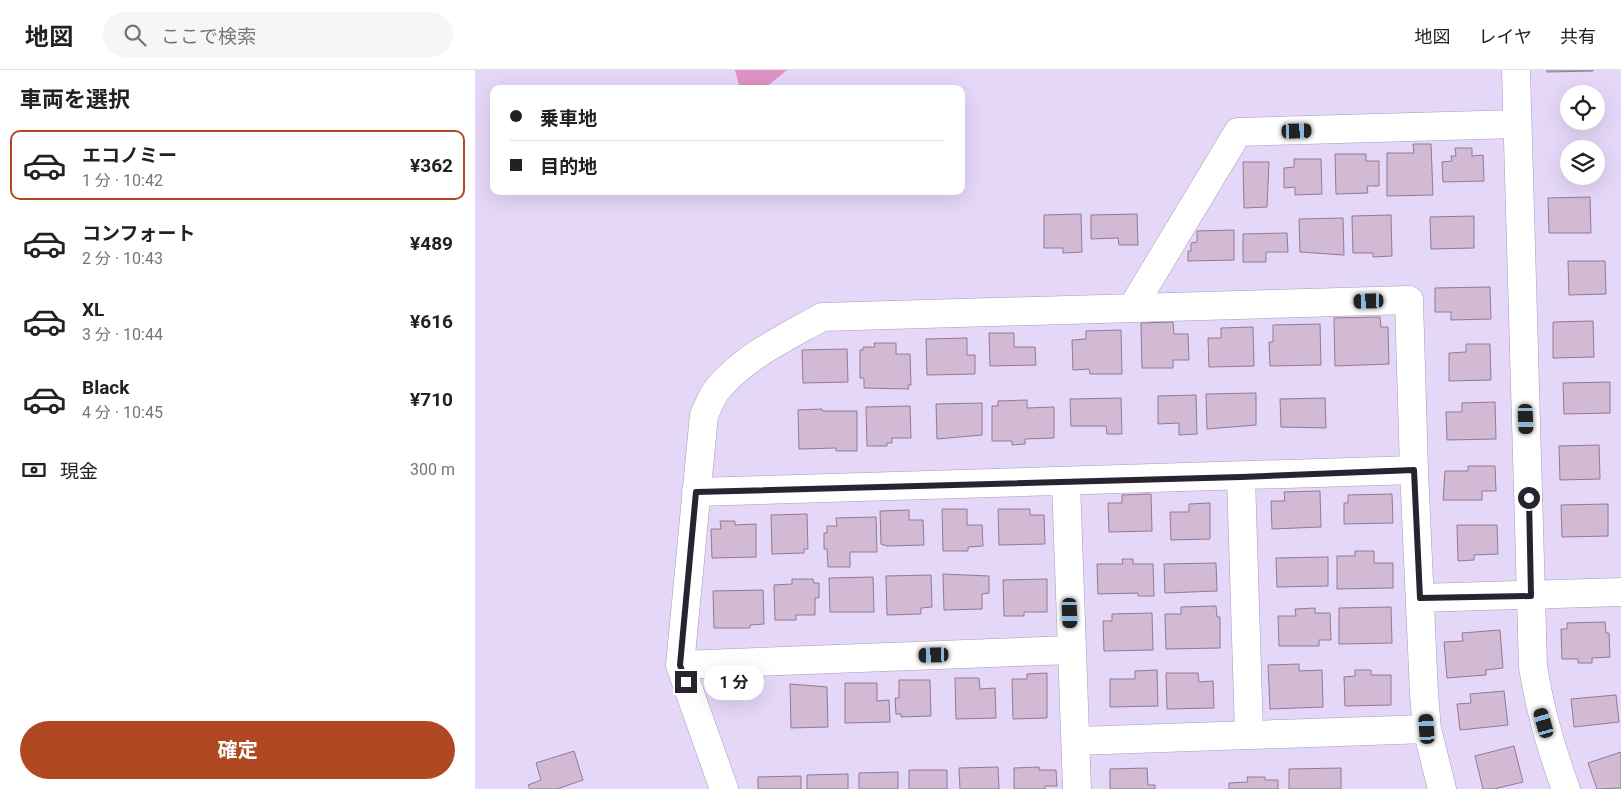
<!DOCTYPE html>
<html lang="ja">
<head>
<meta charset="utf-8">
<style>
  body { margin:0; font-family:Roboto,"Noto Sans JP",sans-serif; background:#f6f6f6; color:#222; height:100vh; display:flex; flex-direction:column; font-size:19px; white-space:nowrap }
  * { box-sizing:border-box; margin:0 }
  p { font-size:16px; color:#767676 }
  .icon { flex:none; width:28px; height:28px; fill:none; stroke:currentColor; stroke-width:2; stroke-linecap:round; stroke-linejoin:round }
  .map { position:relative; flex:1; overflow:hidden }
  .drawer { display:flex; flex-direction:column; background:#fff; width:475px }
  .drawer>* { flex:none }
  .guide { position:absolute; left:15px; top:15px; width:475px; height:110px; border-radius:10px; box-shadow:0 5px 20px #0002; display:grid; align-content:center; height:110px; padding:0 20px; background:#fff }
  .controls { position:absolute; left:1085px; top:15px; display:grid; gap:10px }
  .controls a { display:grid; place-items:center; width:45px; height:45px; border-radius:50%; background:#fff; box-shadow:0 5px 20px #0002; font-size:25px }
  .end { position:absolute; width:22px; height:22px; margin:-11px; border:6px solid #28232f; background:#fff; box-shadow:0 0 0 2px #fff }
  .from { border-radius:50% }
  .bubble { position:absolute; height:35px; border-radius:18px; background:#fff; box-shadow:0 5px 20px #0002; font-size:16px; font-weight:700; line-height:35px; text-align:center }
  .car { position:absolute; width:15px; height:30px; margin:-15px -8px; border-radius:6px; box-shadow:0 0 4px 1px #0007; background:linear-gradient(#222 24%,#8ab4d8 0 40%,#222 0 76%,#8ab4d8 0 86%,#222 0) }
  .guide b { display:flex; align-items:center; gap:18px; height:48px; font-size:19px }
  .guide b+b { border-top:1px solid #e0e0e0 }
  .guide i { width:12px; height:12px; background:#222 }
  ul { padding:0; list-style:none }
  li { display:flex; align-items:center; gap:15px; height:70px; margin:0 10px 8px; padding:0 10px; border:2px solid transparent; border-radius:10px }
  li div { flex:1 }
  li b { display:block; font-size:19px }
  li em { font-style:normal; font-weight:700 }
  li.active { border-color:#b04922 }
  li>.icon { width:45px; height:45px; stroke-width:1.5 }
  h2 { padding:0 20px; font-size:22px; line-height:60px }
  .pay { display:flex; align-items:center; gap:12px; height:55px; padding:0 20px; font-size:19px }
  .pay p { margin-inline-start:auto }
  .primary-button { display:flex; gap:10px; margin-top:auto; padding:10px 20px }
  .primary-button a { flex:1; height:58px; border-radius:30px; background:#b04922; color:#fff; font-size:20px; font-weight:700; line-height:58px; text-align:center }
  header { display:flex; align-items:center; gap:30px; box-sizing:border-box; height:70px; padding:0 25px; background:#fff; border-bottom:1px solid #e0e0e0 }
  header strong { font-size:24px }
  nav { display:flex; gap:28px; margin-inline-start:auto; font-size:18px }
  .search { width:350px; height:45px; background:#f6f6f6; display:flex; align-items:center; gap:12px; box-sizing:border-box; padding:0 18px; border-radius:28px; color:#767676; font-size:19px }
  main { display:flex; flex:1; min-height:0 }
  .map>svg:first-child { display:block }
  .forest { fill:#df93c2 }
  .building { fill:#d2b9d4; stroke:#917a93 }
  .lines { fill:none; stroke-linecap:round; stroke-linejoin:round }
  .street-casing { stroke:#a79bb9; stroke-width:29 }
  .secondary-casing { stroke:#a79bb9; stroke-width:29 }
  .street { stroke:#fff; stroke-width:28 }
  .secondary { stroke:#fff; stroke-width:28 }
  .route { stroke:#28232f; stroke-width:6 }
</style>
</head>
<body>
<header>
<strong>地図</strong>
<div class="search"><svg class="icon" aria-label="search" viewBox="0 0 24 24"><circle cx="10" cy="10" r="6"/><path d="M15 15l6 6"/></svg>ここで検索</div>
<nav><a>地図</a><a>レイヤ</a><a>共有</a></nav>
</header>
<main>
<section class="drawer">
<h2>車両を選択</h2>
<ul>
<li class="active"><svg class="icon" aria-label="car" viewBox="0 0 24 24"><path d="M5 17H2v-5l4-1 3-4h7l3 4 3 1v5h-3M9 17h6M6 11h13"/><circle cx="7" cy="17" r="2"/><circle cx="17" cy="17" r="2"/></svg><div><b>エコノミー</b><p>1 分 · 10:42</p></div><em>¥362</em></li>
<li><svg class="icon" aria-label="car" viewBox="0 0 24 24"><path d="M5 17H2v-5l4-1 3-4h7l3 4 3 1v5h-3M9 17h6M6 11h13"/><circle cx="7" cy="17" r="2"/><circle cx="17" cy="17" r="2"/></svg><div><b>コンフォート</b><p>2 分 · 10:43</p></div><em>¥489</em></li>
<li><svg class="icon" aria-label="car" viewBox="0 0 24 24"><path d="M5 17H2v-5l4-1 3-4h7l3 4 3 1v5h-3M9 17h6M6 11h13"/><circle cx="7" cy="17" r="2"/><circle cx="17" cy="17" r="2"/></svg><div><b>XL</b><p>3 分 · 10:44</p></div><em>¥616</em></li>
<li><svg class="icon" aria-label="car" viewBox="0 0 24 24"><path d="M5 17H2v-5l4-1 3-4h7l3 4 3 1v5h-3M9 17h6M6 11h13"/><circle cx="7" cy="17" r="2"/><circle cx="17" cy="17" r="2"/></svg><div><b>Black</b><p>4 分 · 10:45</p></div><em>¥710</em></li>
</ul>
<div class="pay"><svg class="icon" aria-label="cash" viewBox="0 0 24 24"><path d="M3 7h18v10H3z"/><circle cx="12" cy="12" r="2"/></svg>現金<p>300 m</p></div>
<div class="primary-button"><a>確定</a></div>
</section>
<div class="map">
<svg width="1146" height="719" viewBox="0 0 1146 719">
  <rect width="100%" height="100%" fill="#e5d7f8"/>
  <path class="forest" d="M260 0H312L289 19H265Z"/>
  <path class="building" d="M1072 0H1118V1L1072 2Z
    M938 74H956L958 125 912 126V83H939Z
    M980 78H997V86L1008 85 1009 111 968 112 967 92 977 91 976 86H981Z
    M860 84H891V91H904V116H892L893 123 861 124Z
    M819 89H846L847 124 820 125V117L809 118V98L819 97Z
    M768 92H794L792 137 769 138Z
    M1115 127 1116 163H1074L1073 128Z
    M606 144 607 182 588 183V178H569V145Z
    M662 144 663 175H644L643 168 616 169V145Z
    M916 145 917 186 898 187V183H878L877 146Z
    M999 146V178L956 179 955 147Z
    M868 148 869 185 825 182 824 149Z
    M759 160V190L713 191V181H716V173L722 172V161Z
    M812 163 813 182H791V192H768V164Z
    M1093 191H1130L1131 224 1094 225Z
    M1015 217 1016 249 976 250V242H960V218Z
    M905 247 906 257H913L914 294 860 296 859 248Z
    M1118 251 1119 287 1078 288V252Z
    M698 252 699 264H713L714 290H698V298H667L666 253Z
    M845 254 846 295 795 296 794 272H798V255Z
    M778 257 779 296 734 297 733 268H746V258Z
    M646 260 647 304H615L614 299 598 300 597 270 611 269V261Z
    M514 263H539V277H560L561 295 515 296Z
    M492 268V285H500V304L452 305 451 269Z
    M399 273H421V284H435L436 315H433L434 319 389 318V308H385V280H388V277H400Z
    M991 274H1015L1016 310 974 311V283L991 282Z
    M372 279 373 312 328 313 327 280Z
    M1135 312V343L1089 344 1088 313Z
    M781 323V355L732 359 731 324Z
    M721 325 722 364 704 365V353L683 354V326Z
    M646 328 647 364H632L631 356H596L595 329Z
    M850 328 851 358 806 357 805 329Z
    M552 330V338L579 337V368L550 369V374L537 375V371H517V336H523V331Z
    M1020 332 1021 369 972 370 971 342H987V333Z
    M507 333V365L462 369 461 334Z
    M435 336 436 368H417V373H412V376H392L391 337Z
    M347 339V341H382V381H361V378L324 379 323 340Z
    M1124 375 1125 409 1085 410 1084 376Z
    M993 396H1020L1021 421H1007V430H968L970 401H993Z
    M845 421 846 457 797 459 796 431H810L809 422Z
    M676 424 677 461 634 462 633 433H647V425Z
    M917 424 918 453 869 454V433H873V425Z
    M735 433V469L696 470 695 442H714V434Z
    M1133 434V466L1087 467 1086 435Z
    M467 439H492V455H507L508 476 493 477V481H468Z
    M523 439H555V445H569L570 474 524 475Z
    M434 440V450H448L449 475 412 476 406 474 405 441Z
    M332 444 333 479H329V483L297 484 296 445Z
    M401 447 402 482H375V497H353L352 479H349V463H352V456H362L361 448Z
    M245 451H260V455L281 454V487L237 488 236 459H246Z
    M982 455H1022L1023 484 999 485V490L983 491Z
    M880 481H899V493H918V518L862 519V486H880Z
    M853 487V516L802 517 801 488Z
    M647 489H658V494H678L679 526H663V523L623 524 622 494H648Z
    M741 493 742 521 690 523 689 494Z
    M468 504 514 506V523L507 524V539L469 540Z
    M456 505 457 537 446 538V544L412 545 411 506Z
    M398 507 399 542H355L354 508Z
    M317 509H338L339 513H344V528H340V545H321V550H300L299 515 317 514Z
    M572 509V542H549V546H529L528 510Z
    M288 520 289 554 275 555V558H239L238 521Z
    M741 536 742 547H745V578L691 579 690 544H706V537Z
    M916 537 917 573 864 574V538Z
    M840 538V543H855L856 570H844V576H804L803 546H821L820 539Z
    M677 543 678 580 629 581 628 551H637V544Z
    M1130 552 1131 563H1134L1135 587 1117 588V593H1103V589H1087L1086 559H1092V553Z
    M1025 560 1028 598 1011 600V605L972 608 969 572 988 571 987 563Z
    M824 594V601L847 600 848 637 795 639 793 595Z
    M682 600 683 636 635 637V609H660V601Z
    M880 600H896V605H916V635L870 636 869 607 880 606Z
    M572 603V648L538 649 537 609H552V604Z
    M691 603H723L724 612 738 611 739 638 692 639Z
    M480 608H504L505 619 520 618 521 648 481 649Z
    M424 610H455L456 646 426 647V644H421L420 628H424Z
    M370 613H402V631L414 630 415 652 370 653Z
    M315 614 352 617 353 657 316 658Z
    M1029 621 1033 655 985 660 982 634 996 633 995 624Z
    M1141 625 1144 652 1099 657 1096 629Z
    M1039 676 1048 712 1019 719H1008L1000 686Z
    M99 681 108 710 82 719H55L53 715 66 710 61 693Z
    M1146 682V718L1122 719 1113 693Z
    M523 697 524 719H485L484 698Z
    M564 697V700H581L582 716H570V719H539V698Z
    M672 698 673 715H680V719H635V699Z
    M866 698V719H814V699Z
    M434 700H472V719H434Z
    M423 702V719H384V703Z
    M373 704V719H332V705Z
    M326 706V719H283V707Z
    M772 707H790V710H803V719H754V713L773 712Z"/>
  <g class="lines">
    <g class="street-casing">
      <path id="street" d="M657 238 763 62 1042 54
        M766 407 774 663
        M591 412 602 719
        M221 422 939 400
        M945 528 1146 522
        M205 595 596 580
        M602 671 952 659
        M249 719 205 595 229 345C233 337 236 328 241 321 268 287 310 268 347 247L934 230 939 400 949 624 952 659 967 719"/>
    </g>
    <g class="secondary-casing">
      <path id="secondary" d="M1041 0 1058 597C1065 640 1076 679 1091 719"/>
    </g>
    <use href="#street" class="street"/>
    <use href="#secondary" class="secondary"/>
  </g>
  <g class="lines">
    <path class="route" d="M211 612 205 595 221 422 766 407 939 400 945 528 1056 526 1054 428"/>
  </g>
</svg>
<div class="controls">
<a><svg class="icon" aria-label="locate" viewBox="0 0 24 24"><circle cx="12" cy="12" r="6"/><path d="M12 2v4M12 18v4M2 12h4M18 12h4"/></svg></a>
<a><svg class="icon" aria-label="layers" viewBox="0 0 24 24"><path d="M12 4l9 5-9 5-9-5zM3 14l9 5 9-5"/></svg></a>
</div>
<i class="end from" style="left:1054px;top:428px"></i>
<i class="end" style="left:211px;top:612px"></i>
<div class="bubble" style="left:229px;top:595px;width:60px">1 分</div>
<i class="car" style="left:822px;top:61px;rotate:88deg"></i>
<i class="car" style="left:894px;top:231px;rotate:268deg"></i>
<i class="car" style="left:1051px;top:349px;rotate:178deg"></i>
<i class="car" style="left:595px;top:543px;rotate:178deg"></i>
<i class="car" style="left:459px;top:585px;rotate:268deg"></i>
<i class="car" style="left:1069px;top:653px;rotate:344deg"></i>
<i class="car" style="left:952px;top:659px;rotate:356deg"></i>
<div class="guide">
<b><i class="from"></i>乗車地</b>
<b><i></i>目的地</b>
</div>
</div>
</main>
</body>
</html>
